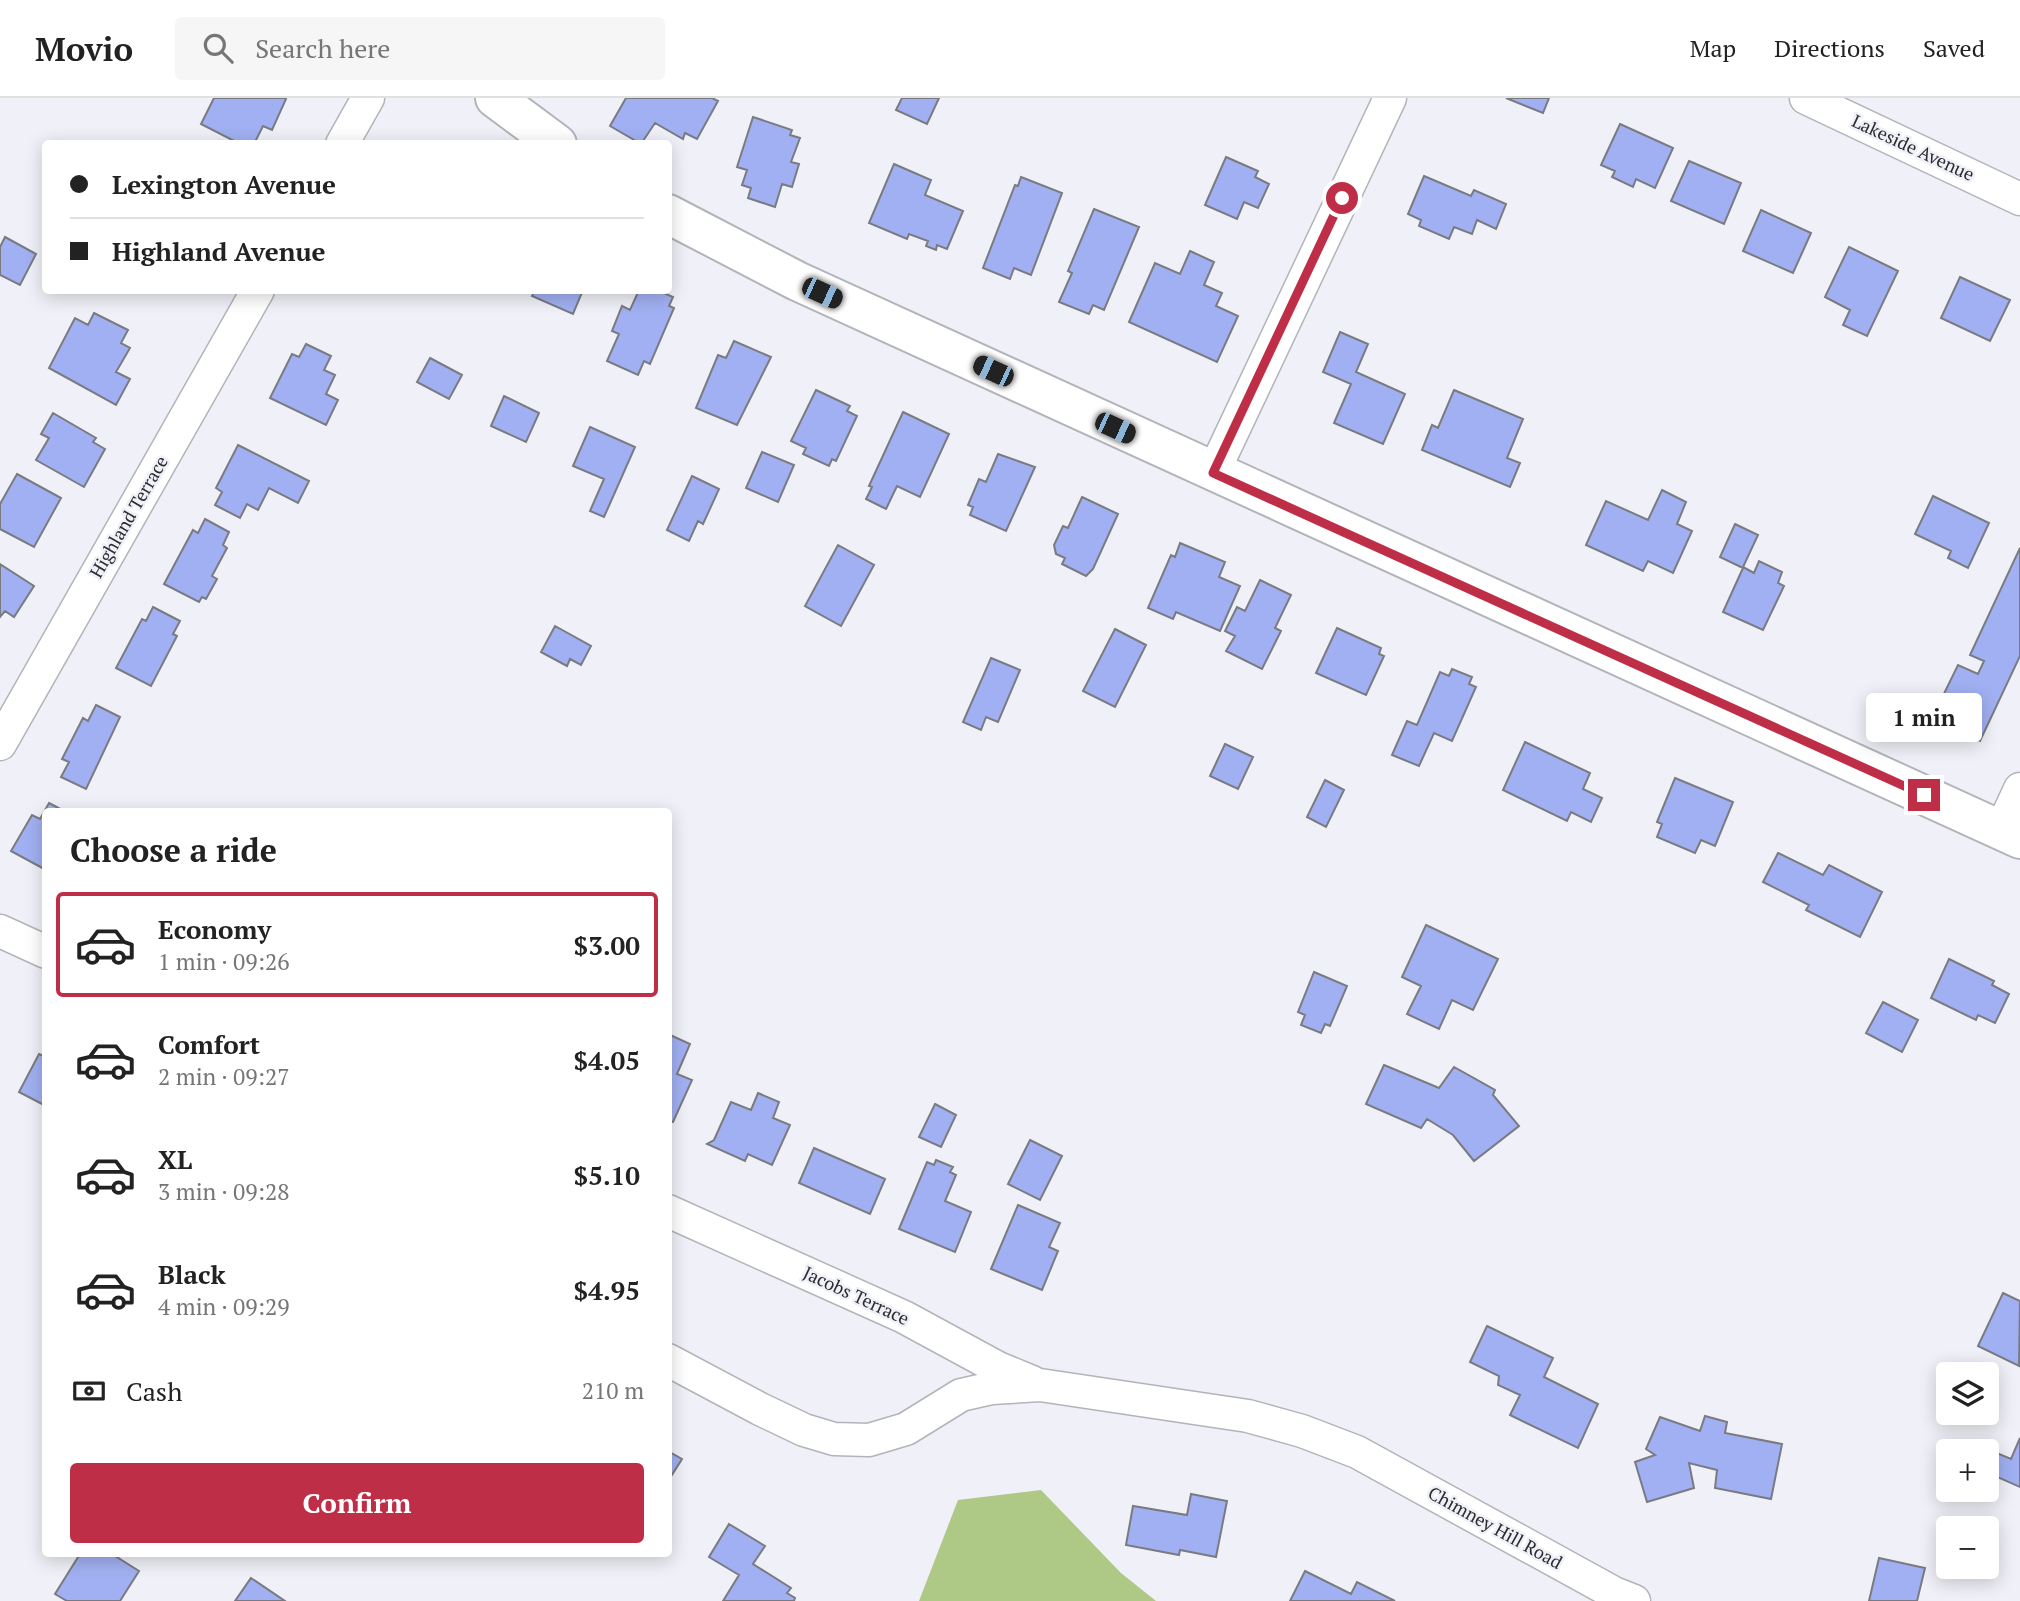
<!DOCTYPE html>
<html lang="en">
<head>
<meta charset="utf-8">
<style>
  body { margin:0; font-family:"PT Serif",serif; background:#f6f6f6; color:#222; height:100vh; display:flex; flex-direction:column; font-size:26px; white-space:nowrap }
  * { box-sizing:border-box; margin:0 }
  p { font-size:23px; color:#767676 }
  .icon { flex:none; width:38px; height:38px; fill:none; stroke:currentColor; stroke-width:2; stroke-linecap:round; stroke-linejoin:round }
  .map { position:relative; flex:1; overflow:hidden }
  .panel { position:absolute; left:42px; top:710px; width:630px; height:749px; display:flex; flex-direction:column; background:#fff; border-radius:7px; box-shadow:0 4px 18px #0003 }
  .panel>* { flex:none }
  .top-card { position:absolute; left:42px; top:42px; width:630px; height:154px; border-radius:7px; box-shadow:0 4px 18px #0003; display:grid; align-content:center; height:154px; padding:0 28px; background:#fff }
  .buttons { position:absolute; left:1936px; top:1264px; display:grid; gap:14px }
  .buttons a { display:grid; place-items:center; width:63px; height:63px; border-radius:7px; background:#fff; box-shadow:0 4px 18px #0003; font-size:35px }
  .end { position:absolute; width:32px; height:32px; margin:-16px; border:9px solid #bf2e47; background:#fff; box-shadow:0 0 0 4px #fff }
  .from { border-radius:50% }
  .bubble { position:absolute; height:49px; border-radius:7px; background:#fff; box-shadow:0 4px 18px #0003; font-size:23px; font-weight:700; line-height:49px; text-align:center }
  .car { position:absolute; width:21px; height:42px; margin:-21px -10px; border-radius:9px; box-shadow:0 0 5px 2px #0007; background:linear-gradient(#222 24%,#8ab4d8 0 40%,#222 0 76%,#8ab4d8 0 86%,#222 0) }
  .top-card b { display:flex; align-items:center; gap:24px; height:66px; font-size:26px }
  .top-card b+b { border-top:2px solid #e0e0e0 }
  .top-card i { width:18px; height:18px; background:#222 }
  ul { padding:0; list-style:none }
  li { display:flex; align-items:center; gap:21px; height:105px; margin:0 14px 10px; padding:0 14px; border:4px solid transparent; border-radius:7px }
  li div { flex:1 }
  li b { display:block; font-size:26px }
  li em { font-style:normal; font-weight:700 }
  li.selected { border-color:#bf2e47 }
  li>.icon { width:63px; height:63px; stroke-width:1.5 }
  h2 { padding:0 28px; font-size:32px; line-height:84px }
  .pay { display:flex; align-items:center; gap:18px; height:77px; padding:0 28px; font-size:26px }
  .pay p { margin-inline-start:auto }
  .primary-button { display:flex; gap:14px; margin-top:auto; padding:14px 28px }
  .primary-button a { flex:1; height:80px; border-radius:7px; background:#bf2e47; color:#fff; font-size:28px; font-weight:700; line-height:80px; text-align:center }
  header { display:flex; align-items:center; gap:42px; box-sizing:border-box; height:98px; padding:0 35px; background:#fff; border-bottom:2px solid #e0e0e0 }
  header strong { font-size:33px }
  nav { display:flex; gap:38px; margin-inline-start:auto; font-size:24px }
  .search { width:490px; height:63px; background:#f6f6f6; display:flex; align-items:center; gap:18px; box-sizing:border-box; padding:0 24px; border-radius:7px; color:#767676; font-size:26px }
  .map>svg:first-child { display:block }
  .forest { fill:#aec985 }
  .building { fill:#a1b0f2; stroke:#797b80; stroke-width:2 }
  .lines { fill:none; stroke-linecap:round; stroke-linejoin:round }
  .street-casing { stroke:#b3b4ba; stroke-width:35 }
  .secondary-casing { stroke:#b3b4ba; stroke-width:42 }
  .street { stroke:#fff; stroke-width:32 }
  .secondary { stroke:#fff; stroke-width:38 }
  .route { stroke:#bf2e47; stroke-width:9 }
  .labels { text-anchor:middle; stroke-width:5; stroke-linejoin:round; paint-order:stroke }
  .street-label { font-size:18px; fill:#2b2c2e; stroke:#f0f1f8 }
</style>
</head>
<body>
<header>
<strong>Movio</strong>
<div class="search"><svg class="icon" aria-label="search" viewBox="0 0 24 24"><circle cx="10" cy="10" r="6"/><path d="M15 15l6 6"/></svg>Search here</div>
<nav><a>Map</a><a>Directions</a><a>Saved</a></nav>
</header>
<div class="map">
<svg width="2020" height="1503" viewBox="0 0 2020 1503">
  <rect width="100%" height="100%" fill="#f0f1f8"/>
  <path class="forest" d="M1041 1392 1121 1475 1156 1503H919L958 1402Z"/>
  <path class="building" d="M214 0H284L286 1 272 32 263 28 254 46H240L201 26Z
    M626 0H712L718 3 697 41 685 35 683 41 655 25 641 46 610 28Z
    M902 0H939L927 26 896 12Z
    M1506 0H1549L1543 15Z
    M753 19 792 32 790 37 800 40 791 64 799 66 792 89 782 86 775 109 748 100 751 90 742 87 747 72 737 69Z
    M1620 26 1673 50 1655 90 1636 81 1633 89 1612 79 1615 73 1601 67Z
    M1226 59 1258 73 1255 79 1269 86 1258 110 1244 104 1237 121 1205 107Z
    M1689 63 1741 85 1724 126 1671 103Z
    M894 66 931 82 925 97 963 113 947 151 937 147 936 152 926 148 928 143 909 136 907 141 869 125Z
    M1424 78 1471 98 1474 92 1506 106 1496 131 1477 122 1472 136 1454 129 1449 141 1419 128 1421 122 1408 116Z
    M1021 79 1062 95 1031 177 1014 170 1010 181 983 170 1015 87 1018 88Z
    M1094 111 1139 129 1104 212 1093 207 1089 216 1059 204 1072 175 1068 173Z
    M1761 112 1811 135 1793 175 1743 153Z
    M5 139 36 156 20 187 0 177V149Z
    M1849 149 1898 173 1867 238 1843 227 1850 212 1825 199Z
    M1190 153 1214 164 1204 187 1222 195 1216 208 1238 218 1217 264 1129 224 1155 165 1180 176Z
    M1960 179 2010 202 1990 243 1941 220Z
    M535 192H583L573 216 532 198Z
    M639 192H657L673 199 669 208 674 210 650 266 644 263 638 277 607 263 619 236 612 233 622 208 630 212Z
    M94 215 128 232 121 245 130 250 116 274 130 281 116 307 49 270 75 220 88 227Z
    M1340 234 1368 246 1356 274 1405 296 1383 346 1334 325 1351 286 1323 274Z
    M734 243 771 259 737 327 696 310 718 257 726 260Z
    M306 246 331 258 324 272 335 277 326 296 338 302 326 327 270 300 292 256 299 259Z
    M430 260 462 277 449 301 417 284Z
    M816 292 850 308 847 313 857 318 836 363 832 361 829 368 803 356 806 350 791 343Z
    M1454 292 1523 321 1507 360 1520 365 1510 389 1422 352 1432 327 1438 330Z
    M504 298 539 315 526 344 491 328Z
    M903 314 949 336 920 399 897 388 886 411 866 401 872 389 869 388Z
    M53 315 96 340 93 344 105 351 84 389 36 362 49 340 41 336Z
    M590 329 635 349 604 419 590 413 604 381 573 368Z
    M238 347 309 383 298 405 269 390 258 412 247 406 240 420 215 407 222 394 216 390Z
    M762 354 794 367 778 404 746 390Z
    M998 356 1035 369 1006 433 970 417 973 409 968 407 979 381 986 384Z
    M17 376 61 400 34 449 0 431V406Z
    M692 378 719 391 703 426 698 423 689 443 667 432Z
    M1662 392 1686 404 1677 426 1692 433 1673 475 1648 463 1643 473 1586 447 1606 403 1648 422Z
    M1933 398 1989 425 1968 470 1948 460 1951 453 1915 436Z
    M1082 399 1118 416 1093 471 1086 478 1062 466 1065 460 1056 456 1054 447 1063 428 1068 430Z
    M205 421 229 434 223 447 227 450 212 478 217 481 206 501 202 499 199 504 164 486 193 432 198 435Z
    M1735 426 1758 437 1743 469 1754 475 1759 463 1782 474 1778 485 1784 488 1763 532 1723 514 1743 470 1720 459Z
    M1180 445 1225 464 1219 479 1240 488 1220 533 1176 514 1173 521 1148 510 1171 457 1175 459Z
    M838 447 874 467 841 528 805 508Z
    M2020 450V558L1980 643 1939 623 1943 615 1936 612 1958 567 1978 576 1984 563 1970 557Z
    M0 466 34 488 14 519 5 513 0 519Z
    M1260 482 1291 497 1275 530 1281 533 1262 571 1226 553 1235 538 1225 533 1237 509 1245 513Z
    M153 509 180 523 173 536 177 538 151 588 116 570 142 521 146 523Z
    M555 528 591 548 581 567 570 561 567 568 541 554Z
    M1337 530 1381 550 1379 556 1384 558 1366 597 1316 575Z
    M1115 531 1146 547 1115 609 1083 593Z
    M991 560 1020 572 998 624 986 619 981 632 963 624Z
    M1452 571 1472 579 1469 586 1476 589 1452 643 1434 635 1419 668 1392 657 1407 623 1417 627 1440 574 1449 578Z
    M96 607 120 619 86 691 61 679 69 664 62 661 83 620 88 623Z
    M1525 644 1590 675 1583 691 1602 700 1591 724 1571 714 1567 723 1503 692Z
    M1225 646 1253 659 1238 691 1210 678Z
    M1675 680 1733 704 1715 748 1701 742 1695 755 1657 739 1662 726 1657 724Z
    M1325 682 1344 692 1326 729 1307 719Z
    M49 705 66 714H46V772L11 753 32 717 40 721Z
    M1778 755 1823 777 1829 767 1882 794 1860 839 1806 812 1809 807 1763 784Z
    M1426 827 1498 861 1473 912 1452 902 1439 931 1407 916 1421 888 1402 879Z
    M1949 861 1994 883 1992 887 2009 896 1995 925 1978 917 1976 922 1931 900Z
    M1314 874 1347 888 1330 928 1325 926 1321 935 1301 927 1305 917 1298 914Z
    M1883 904 1918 922 1902 954 1866 935Z
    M668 936 690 946 677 976 692 982 673 1024 668 1022Z
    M39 956 46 959V1008L19 994Z
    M1384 967 1439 990 1454 969 1495 992 1493 997 1519 1028 1474 1063 1453 1037 1427 1021 1421 1030 1366 1006Z
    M758 995 779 1004 773 1020 790 1027 772 1067 748 1056 745 1063 707 1046 714 1042 731 1004 751 1012Z
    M935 1006 956 1017 941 1049 919 1039Z
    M1030 1042 1062 1058 1040 1102 1008 1086Z
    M814 1050 885 1081 870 1116 799 1085Z
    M936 1062 953 1069 950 1074 956 1077 945 1103 971 1114 955 1154 899 1131 927 1064 934 1067Z
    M1018 1107 1060 1125 1049 1149 1058 1153 1042 1192 991 1171Z
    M2003 1195 2020 1203 2019 1268 1978 1248Z
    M1487 1228 1553 1260 1544 1279 1598 1306 1578 1350 1510 1317 1520 1297 1498 1287 1499 1278 1470 1264Z
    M1705 1318 1727 1324 1725 1335 1782 1346 1771 1401 1715 1390 1717 1372 1689 1365 1694 1390 1647 1404 1635 1364 1655 1357 1646 1351 1660 1319 1700 1333Z
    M2020 1340V1389L1986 1374 1992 1353 2011 1361Z
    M668 1353 682 1361 668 1383Z
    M1191 1396 1227 1403 1216 1459 1180 1452 1179 1457 1126 1447 1133 1408 1187 1417Z
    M729 1426 765 1448 753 1466 791 1490 787 1495 795 1500 794 1503H723L739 1477 709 1459Z
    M80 1456H112L139 1473 120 1503H67L55 1496Z
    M1879 1460 1925 1470 1917 1503H1869Z
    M1305 1473 1351 1496 1357 1484 1395 1503H1290Z
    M251 1480 285 1503H235Z"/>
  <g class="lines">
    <g class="street-casing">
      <path id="street" d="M1806 0 2020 101
        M342 46 368 0
        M1213 375 1390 0
        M0 646 258 192
        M2001 732 2020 691
        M0 833 46 854
        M668 1113 904 1219 998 1270 1032 1284
        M668 1262 760 1311 804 1332 834 1341 869 1342 906 1331 961 1297 992 1290 1040 1287 1248 1318 1302 1333 1357 1354 1614 1495 1634 1503"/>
    </g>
    <g class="secondary-casing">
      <path id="secondary" d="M495 0 557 46
        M668 116 797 183 2020 741"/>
    </g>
    <use href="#street" class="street"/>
    <use href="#secondary" class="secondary"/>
  </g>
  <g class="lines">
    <path class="route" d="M1342 100 1213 375 1924 697"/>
  </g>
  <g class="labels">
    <g class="street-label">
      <text transform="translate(1913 50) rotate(25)" y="6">Lakeside Avenue</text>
      <text transform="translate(129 419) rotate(-60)" y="6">Highland Terrace</text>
      <text transform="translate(856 1198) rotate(25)" y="6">Jacobs Terrace</text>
      <text transform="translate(1495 1430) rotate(29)" y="6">Chimney Hill Road</text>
    </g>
  </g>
</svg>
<div class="buttons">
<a><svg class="icon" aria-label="layers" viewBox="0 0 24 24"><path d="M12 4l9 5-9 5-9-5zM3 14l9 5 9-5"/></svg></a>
<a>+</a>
<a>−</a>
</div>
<i class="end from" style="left:1342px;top:100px"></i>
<i class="end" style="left:1924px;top:697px"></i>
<div class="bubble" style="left:1866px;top:595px;width:116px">1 min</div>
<i class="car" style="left:822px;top:195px;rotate:115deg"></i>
<i class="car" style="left:993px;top:273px;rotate:295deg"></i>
<i class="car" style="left:1115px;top:330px;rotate:115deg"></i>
<div class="top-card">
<b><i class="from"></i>Lexington Avenue</b>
<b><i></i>Highland Avenue</b>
</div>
<section class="panel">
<h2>Choose a ride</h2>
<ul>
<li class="selected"><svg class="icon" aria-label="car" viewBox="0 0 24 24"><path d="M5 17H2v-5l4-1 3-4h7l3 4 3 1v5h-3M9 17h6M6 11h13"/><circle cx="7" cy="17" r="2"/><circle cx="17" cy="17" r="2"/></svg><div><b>Economy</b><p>1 min · 09:26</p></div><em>$3.00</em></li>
<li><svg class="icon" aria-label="car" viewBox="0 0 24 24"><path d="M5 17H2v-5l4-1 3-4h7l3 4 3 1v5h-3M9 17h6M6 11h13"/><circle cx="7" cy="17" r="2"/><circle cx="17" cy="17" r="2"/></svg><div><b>Comfort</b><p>2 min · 09:27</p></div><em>$4.05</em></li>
<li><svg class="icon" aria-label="car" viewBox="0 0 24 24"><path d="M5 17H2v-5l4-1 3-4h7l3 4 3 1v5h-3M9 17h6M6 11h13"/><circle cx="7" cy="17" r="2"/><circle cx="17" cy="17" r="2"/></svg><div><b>XL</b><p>3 min · 09:28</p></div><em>$5.10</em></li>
<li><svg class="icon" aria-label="car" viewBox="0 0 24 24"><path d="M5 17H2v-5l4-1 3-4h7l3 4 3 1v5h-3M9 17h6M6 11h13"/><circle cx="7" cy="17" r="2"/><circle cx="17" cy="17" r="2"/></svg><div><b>Black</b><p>4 min · 09:29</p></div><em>$4.95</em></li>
</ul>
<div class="pay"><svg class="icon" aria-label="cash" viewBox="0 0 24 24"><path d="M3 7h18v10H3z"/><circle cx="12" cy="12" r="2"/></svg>Cash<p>210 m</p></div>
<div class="primary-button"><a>Confirm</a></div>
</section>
</div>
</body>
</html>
